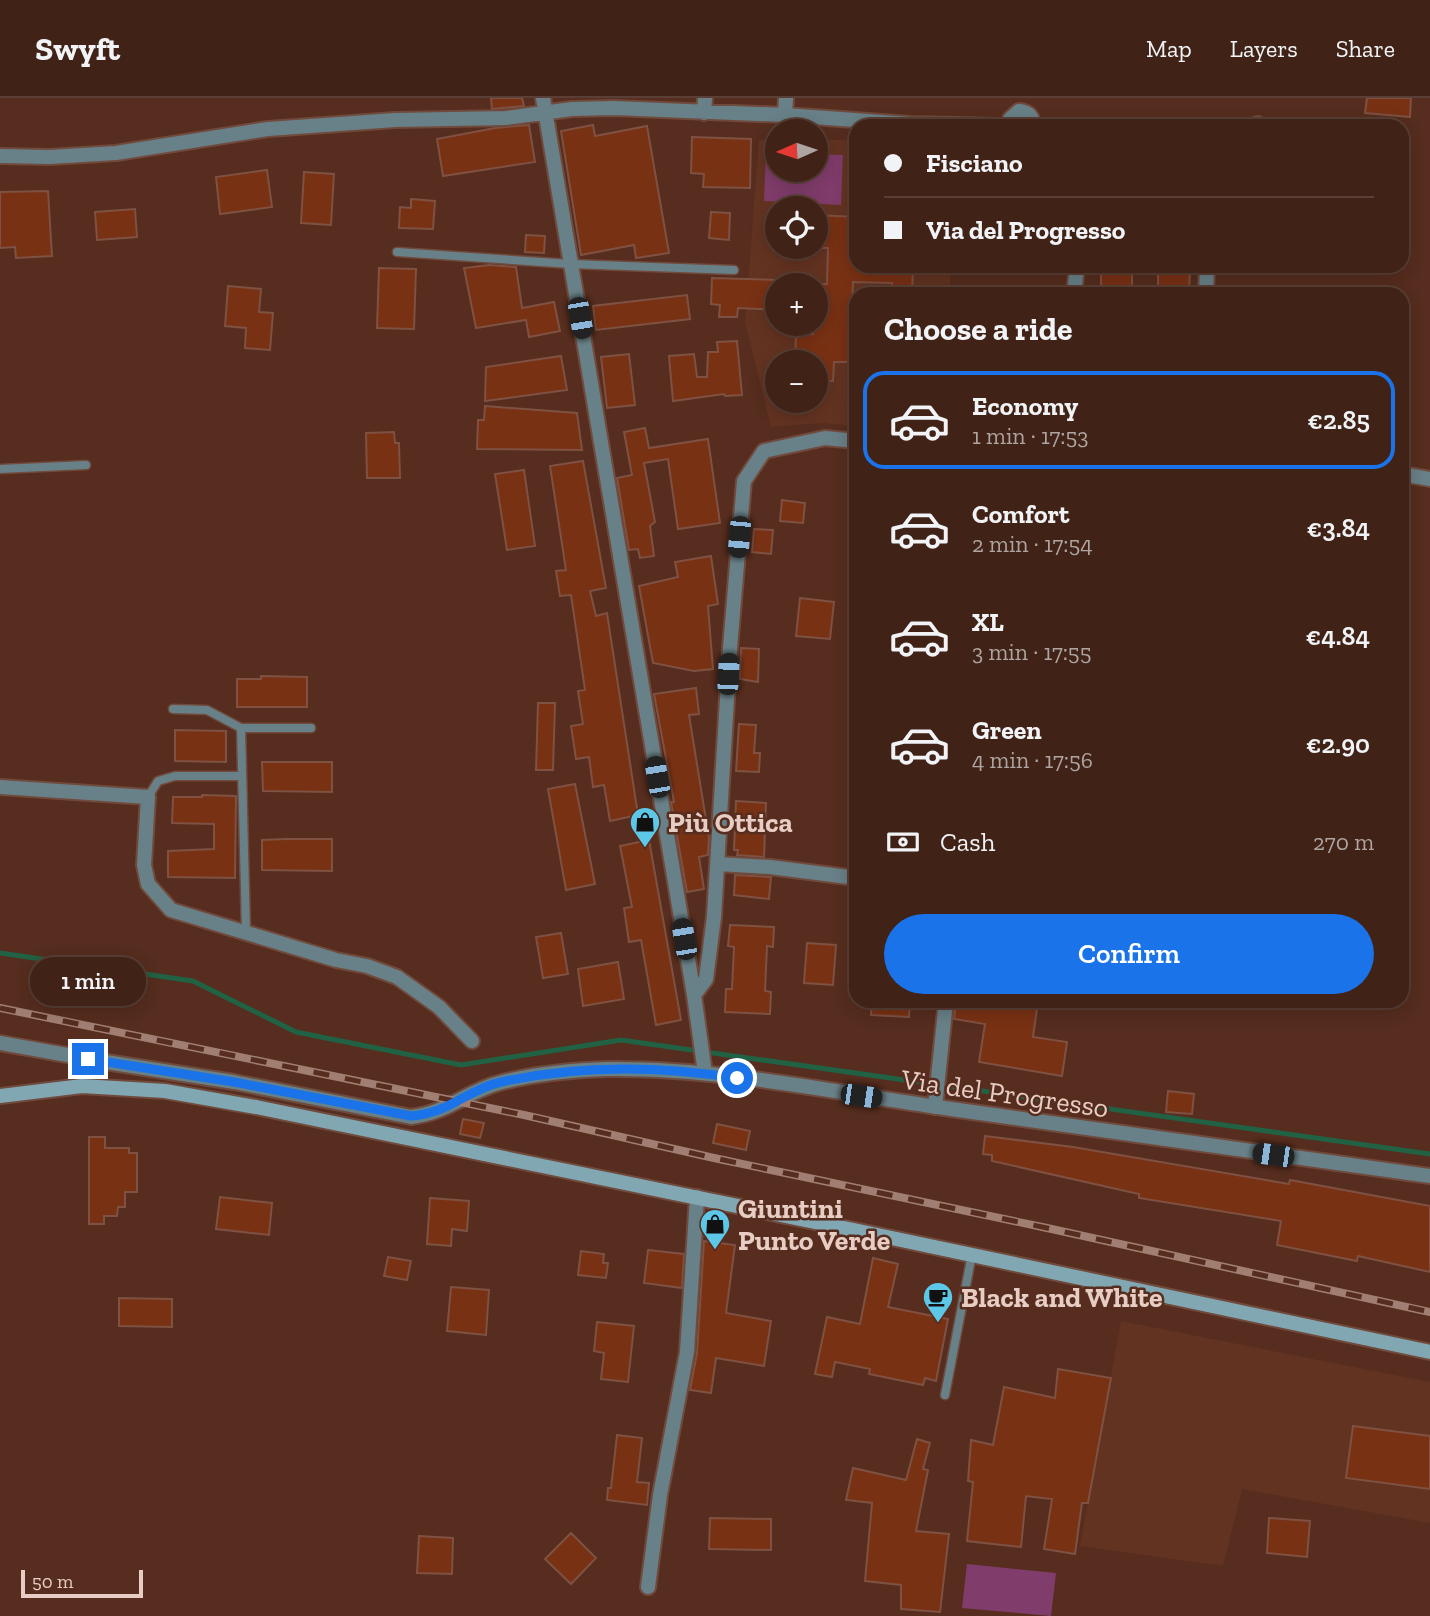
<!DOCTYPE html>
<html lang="en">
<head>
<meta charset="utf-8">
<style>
  body { margin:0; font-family:"Zilla Slab",serif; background:#472a1f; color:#f1f3f6; height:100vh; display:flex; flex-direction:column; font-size:26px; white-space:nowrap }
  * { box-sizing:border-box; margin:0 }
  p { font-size:23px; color:#aea4a1 }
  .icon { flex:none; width:38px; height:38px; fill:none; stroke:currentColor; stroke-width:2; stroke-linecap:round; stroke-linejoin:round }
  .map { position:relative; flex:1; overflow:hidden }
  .panel { position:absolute; left:849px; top:189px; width:560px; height:721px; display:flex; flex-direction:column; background:#402216; border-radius:21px; box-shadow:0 4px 18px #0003,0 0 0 2px #593f35 }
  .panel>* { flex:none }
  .guide { position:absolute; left:849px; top:21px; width:560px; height:154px; border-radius:21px; box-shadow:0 4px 18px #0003,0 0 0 2px #593f35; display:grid; align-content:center; height:154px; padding:0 35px; background:#402216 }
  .needle { width:46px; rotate:267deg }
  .tools { position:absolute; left:765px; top:21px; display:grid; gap:14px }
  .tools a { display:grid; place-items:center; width:63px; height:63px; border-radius:50%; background:#402216; box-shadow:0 4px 18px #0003,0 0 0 2px #593f35; font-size:35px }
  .scale { position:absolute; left:21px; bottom:18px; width:122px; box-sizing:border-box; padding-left:7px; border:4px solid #e7cdc3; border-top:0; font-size:19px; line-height:24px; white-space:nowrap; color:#e7cdc3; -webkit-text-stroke:5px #562d1e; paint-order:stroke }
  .end { position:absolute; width:32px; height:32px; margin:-16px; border:9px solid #1a73e8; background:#fff; box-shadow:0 0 0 4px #fff }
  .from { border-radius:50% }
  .bubble { position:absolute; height:49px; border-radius:24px; background:#402216; box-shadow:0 4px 18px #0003,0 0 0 2px #593f35; font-size:23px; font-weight:600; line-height:49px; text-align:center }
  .car { position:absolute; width:21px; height:42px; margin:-21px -10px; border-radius:9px; box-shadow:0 0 5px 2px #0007; background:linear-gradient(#222 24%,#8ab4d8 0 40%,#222 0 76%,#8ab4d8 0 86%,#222 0) }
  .guide b { display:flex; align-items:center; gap:24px; height:66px; font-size:26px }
  .guide b+b { border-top:2px solid #593f35 }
  .guide i { width:18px; height:18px; background:#f1f3f6 }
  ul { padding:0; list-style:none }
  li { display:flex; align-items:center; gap:21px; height:98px; margin:0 14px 10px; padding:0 21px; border:4px solid transparent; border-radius:21px }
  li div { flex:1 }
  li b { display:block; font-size:26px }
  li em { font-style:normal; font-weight:600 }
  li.current { border-color:#1a73e8 }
  li>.icon { width:63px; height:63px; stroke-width:1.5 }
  h2 { padding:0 35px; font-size:32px; line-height:84px }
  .pay { display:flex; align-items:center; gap:18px; height:77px; padding:0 35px; font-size:26px }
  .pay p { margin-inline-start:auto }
  .button { display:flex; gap:14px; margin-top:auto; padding:14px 35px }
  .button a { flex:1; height:80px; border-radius:42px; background:#1a73e8; color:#fff; font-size:28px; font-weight:600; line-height:80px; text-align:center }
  header { display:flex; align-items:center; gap:42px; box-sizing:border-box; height:98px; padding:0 35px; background:#402216; border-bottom:2px solid #593f35 }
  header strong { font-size:33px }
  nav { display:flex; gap:38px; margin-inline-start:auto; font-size:24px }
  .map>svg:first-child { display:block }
  .built { fill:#633321; fill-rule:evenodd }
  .green { fill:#803c6b }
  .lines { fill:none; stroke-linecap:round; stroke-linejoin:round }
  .stream { stroke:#216144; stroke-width:5 }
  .building { fill:#793114; stroke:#7e5142; stroke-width:2 }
  .lane-casing { stroke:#704a3c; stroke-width:11 }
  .street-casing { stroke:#704a3c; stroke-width:18 }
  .secondary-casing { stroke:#704a3c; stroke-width:18 }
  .lane { stroke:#688087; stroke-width:8 }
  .street { stroke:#688087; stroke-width:14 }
  .secondary { stroke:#81a7b3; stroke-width:14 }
  .rail-casing { stroke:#a07f72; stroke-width:8 }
  .rail { stroke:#562d1e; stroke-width:5; stroke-dasharray:16; stroke-linecap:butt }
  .route { stroke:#1a73e8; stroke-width:9 }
  .labels { text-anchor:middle; stroke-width:5; stroke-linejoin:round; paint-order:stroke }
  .poi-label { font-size:28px; font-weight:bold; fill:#e7cdc3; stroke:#562d1e; text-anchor:start }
  .street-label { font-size:28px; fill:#e7cdc3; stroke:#562d1e }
</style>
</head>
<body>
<header>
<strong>Swyft</strong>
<nav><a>Map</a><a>Layers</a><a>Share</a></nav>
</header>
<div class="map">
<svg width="1430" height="1518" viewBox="0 0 1430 1518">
  <rect width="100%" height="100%" fill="#562d1e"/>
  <path class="built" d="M759 42H777V72H816V42H856V168H951L950 190 958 191V196H856V328L822 325 771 329 745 224ZM777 110H816V149H777ZM777 187H816V226H777ZM777 264H816V303H777Z
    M1121 1223 1430 1284V1425L1242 1391 1223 1468 1080 1448Z"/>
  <path class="green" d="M766 53 777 54V72H816V56L843 57 841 107 764 103Z
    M967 1466 1056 1475 1051 1518 962 1510Z"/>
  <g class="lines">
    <path class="stream" d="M0 855 193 883 296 934 461 967 621 942 1430 1056"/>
  </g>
  <path class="building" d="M491 0H522L524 8 492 11Z
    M1367 0H1411L1410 19 1365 15Z
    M529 27 535 64 443 78 437 41 495 30Z
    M593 27 595 38 647 28 669 155 636 160 634 147 581 157 561 33Z
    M692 39 751 41 750 90 703 89 704 76 691 75Z
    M267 72 272 109 220 116 216 79Z
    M304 74 334 76 331 127 301 125Z
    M48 93 52 158 16 160 15 149 0 150V94Z
    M411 101 435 103 433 131 399 130 400 109 411 110Z
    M135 111 137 139 97 142 95 114Z
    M711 114 730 115 729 142 709 140Z
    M816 117 856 119V168L913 169 912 196H891L892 185 853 184 850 264H834L833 283 817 282 818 263 795 262 796 237 813 236V226H816V186H827L828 150H816Z
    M526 137 545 138 544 155 525 154Z
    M489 167 516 169 522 210 554 204 560 233 529 239 526 222 476 230 464 170Z
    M1101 168H1132V196H1101Z
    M1158 168H1190L1189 196H1158Z
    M379 170 416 171 414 231 377 230Z
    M712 180 777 182V212L738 210 737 219H719L720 207 711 206Z
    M228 188 261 191 259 214 273 215 270 252 245 250 246 230 225 228Z
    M687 197 690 221 596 232 593 208Z
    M737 243 742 297 725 298 724 296 673 303 669 258 694 256 697 279H707L708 254H718L717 244Z
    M629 256 635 307 607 310 601 259Z
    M561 258 567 292 485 303 486 269Z
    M485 308 577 315 582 352 477 351 478 322H484Z
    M645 330 649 350 708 341 720 425 678 431 668 361 644 365 655 424 650 428 654 458 640 460 638 451 629 452 617 380 632 377 624 334Z
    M394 334 395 345H399L400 380H367L366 335Z
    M583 363 606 490 590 493 596 518 607 515 638 717 610 723 604 687 593 689 589 659 576 661 571 628 583 626 578 593 585 592 571 497 560 498 556 473 566 472 550 368Z
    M524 372 535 448 507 452 495 376Z
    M782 402 805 405 803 425 780 423Z
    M754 431 773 432 771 456 752 454Z
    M711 458 718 506 708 508 713 571 694 573 653 565 639 488 678 479 675 464Z
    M800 500 834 504 830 541 796 538Z
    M741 550 759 551 758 584 740 581Z
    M261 578 307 579V609H237V581H261Z
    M696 590 699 616 689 617 709 740 708 757 699 759 704 791 687 794 671 704H674L654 596Z
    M538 605H555L553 672H536Z
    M739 626 756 627 754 655H760L759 674 736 673Z
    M175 632 226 633V664L175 663Z
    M262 664H332V694L263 693Z
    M575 686 595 786 566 792 548 691Z
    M202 697 236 698 235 780 168 779V753L214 751V726L172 725 173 699H202Z
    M736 703 766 705 764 759 737 757 738 752H734Z
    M286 741H332V773L262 772V742Z
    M649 742 681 922 656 927 641 842 629 844 624 810 632 809 620 748Z
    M735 777 771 779 769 801 734 797Z
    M730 827 774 829 773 849 767 848 765 893 771 894 770 916 725 914 726 891H732L734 849 728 848Z
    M561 835 568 876 543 880 536 839Z
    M807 845 836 847 833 887 804 885Z
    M618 864 624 901 583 908 578 871Z
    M872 903H910L909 919 871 917Z
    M956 903H1038L1033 939 1067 944 1062 978 979 964 985 926 954 921Z
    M1168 993 1194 996 1192 1016 1166 1014Z
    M463 1021 484 1025 480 1040 460 1036Z
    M717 1026 750 1033 746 1052 713 1045Z
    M985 1038 1073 1049 1289 1086 1290 1082 1430 1108V1174L1358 1158 1357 1163 1277 1147 1281 1123 1139 1100V1096L992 1063V1057L983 1056Z
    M89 1039H105V1050H129V1055H137V1094H125V1109H118L117 1118H104V1126H89Z
    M220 1099 272 1105 269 1137 216 1131Z
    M430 1100 469 1103 467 1133 452 1131 451 1148 427 1146Z
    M704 1143 735 1147 726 1215 771 1223 764 1268 716 1260 711 1295 690 1292 697 1255Z
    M648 1152 684 1156 682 1190 644 1185Z
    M581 1153 604 1156 603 1165H608L606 1180 578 1177Z
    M388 1159 411 1163 407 1182 384 1178Z
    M873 1160 898 1166 888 1209 948 1221 936 1283 925 1280 923 1287 869 1276 870 1271 835 1264 832 1279 815 1276 827 1219 860 1226Z
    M451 1189 489 1192 486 1237 447 1233Z
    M119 1200 172 1201V1229L119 1228Z
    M597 1224 634 1228 628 1284 601 1281 604 1255 594 1253Z
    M1058 1271 1111 1280 1088 1405H1082L1075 1456 1044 1451 1052 1401 1026 1398 1021 1449 967 1443 973 1384 968 1383 971 1342 993 1347 1004 1289 1055 1300Z
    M1353 1328 1430 1338V1391L1346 1380Z
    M617 1337 642 1340 637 1384 649 1385 647 1407 607 1402 608 1390H611Z
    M917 1341 930 1345 923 1371 928 1372 916 1433 949 1436 940 1514 901 1511V1487L865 1483 872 1405 846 1402 853 1370 906 1382Z
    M710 1420 771 1421V1452L709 1451Z
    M1269 1420 1310 1423 1307 1459 1267 1455Z
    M571 1435 596 1460 571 1486 545 1461Z
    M419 1438 453 1440 452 1476 417 1475Z"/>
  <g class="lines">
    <g class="lane-casing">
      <path id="lane" d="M397 154 571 166 734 172
        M0 371 86 367
        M173 611 207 612 241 630H311
        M241 630 246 833
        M148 699 158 683 175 678H242
        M945 1297 972 1156"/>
    </g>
    <g class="street-casing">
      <path id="street" d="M543 0 694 897 705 975
        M704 15 705 0
        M785 17 786 0
        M1010 28V21L1019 13C1029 14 1033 19 1033 28
        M1252 28 1258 26
        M0 58 49 59 116 55 268 31 395 22 506 20 572 11 614 10 785 17 910 26 998 28
        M1074 196 1077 168
        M1206 196 1207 168
        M1402 376 1430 381
        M0 689 148 699 144 767 148 786 171 812 336 862 367 868 397 879 439 909 472 943
        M718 766 770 769 856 780
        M694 897 706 881 714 819 730 550 744 383 764 353 825 340 856 343
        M0 945 106 964 234 984 411 1019C450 1014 465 994 499 985 533 976 573 972 609 971 721 970 833 994 944 1010 1106 1034 1268 1056 1430 1078
        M935 1009 946 903
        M648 1489 660 1397 687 1254 697 1099"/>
    </g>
    <g class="secondary-casing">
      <path id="secondary" d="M0 998 82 988 165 993 256 1009 854 1132 1430 1254"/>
    </g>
    <use href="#lane" class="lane"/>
    <use href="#street" class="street"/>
    <use href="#secondary" class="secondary"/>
    <g class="rail-casing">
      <path id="rail" d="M0 910 524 1017 714 1060 1047 1130 1430 1214"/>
    </g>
    <use href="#rail" class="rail"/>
  </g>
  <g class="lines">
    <path class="route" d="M88 961 234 984 411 1018C450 1015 466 992 501 984 577 967 660 968 737 980"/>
  </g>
  <defs>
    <g id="shop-pin" transform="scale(1.575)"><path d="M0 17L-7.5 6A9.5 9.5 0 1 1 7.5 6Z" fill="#5cc7e7" stroke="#562d1e"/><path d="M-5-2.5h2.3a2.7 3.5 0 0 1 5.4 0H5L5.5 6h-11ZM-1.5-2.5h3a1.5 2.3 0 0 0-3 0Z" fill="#111"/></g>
    <g id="cafe-pin" transform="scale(1.575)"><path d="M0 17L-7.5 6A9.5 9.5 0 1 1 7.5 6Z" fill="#5cc7e7" stroke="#562d1e"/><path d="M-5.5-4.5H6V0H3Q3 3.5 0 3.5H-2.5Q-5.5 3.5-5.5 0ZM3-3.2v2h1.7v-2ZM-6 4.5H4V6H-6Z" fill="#111"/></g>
  </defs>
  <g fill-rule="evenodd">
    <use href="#shop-pin" x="645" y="724"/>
    <use href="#shop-pin" x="715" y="1126"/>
    <use href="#cafe-pin" x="938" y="1199"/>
  </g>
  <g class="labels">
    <g class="poi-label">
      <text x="668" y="734">Più Ottica</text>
      <text x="738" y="1120">Giuntini<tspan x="738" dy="32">Punto Verde</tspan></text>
      <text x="961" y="1209">Black and White</text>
    </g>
    <g class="street-label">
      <text transform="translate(1005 995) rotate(8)" y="10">Via del Progresso</text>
    </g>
  </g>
</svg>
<div class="tools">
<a><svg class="needle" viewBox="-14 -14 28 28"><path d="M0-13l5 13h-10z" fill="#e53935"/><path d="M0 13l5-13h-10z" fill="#aea4a1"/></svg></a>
<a><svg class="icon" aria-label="locate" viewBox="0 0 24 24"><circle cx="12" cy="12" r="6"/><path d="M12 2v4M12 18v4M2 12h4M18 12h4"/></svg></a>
<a>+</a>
<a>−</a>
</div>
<div class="scale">50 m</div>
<i class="end from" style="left:737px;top:980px"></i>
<i class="end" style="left:88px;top:961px"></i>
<div class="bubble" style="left:30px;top:859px;width:116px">1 min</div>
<i class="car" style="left:580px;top:220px;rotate:170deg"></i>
<i class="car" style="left:739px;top:439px;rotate:185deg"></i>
<i class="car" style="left:728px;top:576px;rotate:3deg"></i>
<i class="car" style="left:657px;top:679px;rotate:350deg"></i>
<i class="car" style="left:684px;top:841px;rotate:350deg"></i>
<i class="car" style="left:861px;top:998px;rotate:98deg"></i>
<i class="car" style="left:1273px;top:1057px;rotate:278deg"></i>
<div class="guide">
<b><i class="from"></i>Fisciano</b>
<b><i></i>Via del Progresso</b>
</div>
<section class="panel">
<h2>Choose a ride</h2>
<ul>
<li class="current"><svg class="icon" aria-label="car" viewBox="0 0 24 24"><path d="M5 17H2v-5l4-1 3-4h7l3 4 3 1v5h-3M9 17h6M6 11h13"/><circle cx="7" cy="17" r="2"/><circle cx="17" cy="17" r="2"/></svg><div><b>Economy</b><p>1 min · 17:53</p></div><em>€2.85</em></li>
<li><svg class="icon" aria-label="car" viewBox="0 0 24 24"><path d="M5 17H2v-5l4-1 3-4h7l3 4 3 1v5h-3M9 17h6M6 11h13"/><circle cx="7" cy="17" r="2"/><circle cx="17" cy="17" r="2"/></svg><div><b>Comfort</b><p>2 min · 17:54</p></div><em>€3.84</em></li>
<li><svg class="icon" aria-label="car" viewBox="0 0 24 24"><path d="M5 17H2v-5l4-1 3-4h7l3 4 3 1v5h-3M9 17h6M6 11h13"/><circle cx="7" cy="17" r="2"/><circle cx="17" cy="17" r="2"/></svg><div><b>XL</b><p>3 min · 17:55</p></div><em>€4.84</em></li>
<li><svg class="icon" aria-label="car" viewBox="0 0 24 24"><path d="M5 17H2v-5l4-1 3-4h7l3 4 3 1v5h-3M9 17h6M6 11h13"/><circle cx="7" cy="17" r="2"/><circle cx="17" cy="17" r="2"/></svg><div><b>Green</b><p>4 min · 17:56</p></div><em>€2.90</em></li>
</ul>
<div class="pay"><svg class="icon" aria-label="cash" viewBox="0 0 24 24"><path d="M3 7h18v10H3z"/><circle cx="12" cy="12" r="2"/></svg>Cash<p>270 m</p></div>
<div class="button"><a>Confirm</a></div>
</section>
</div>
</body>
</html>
